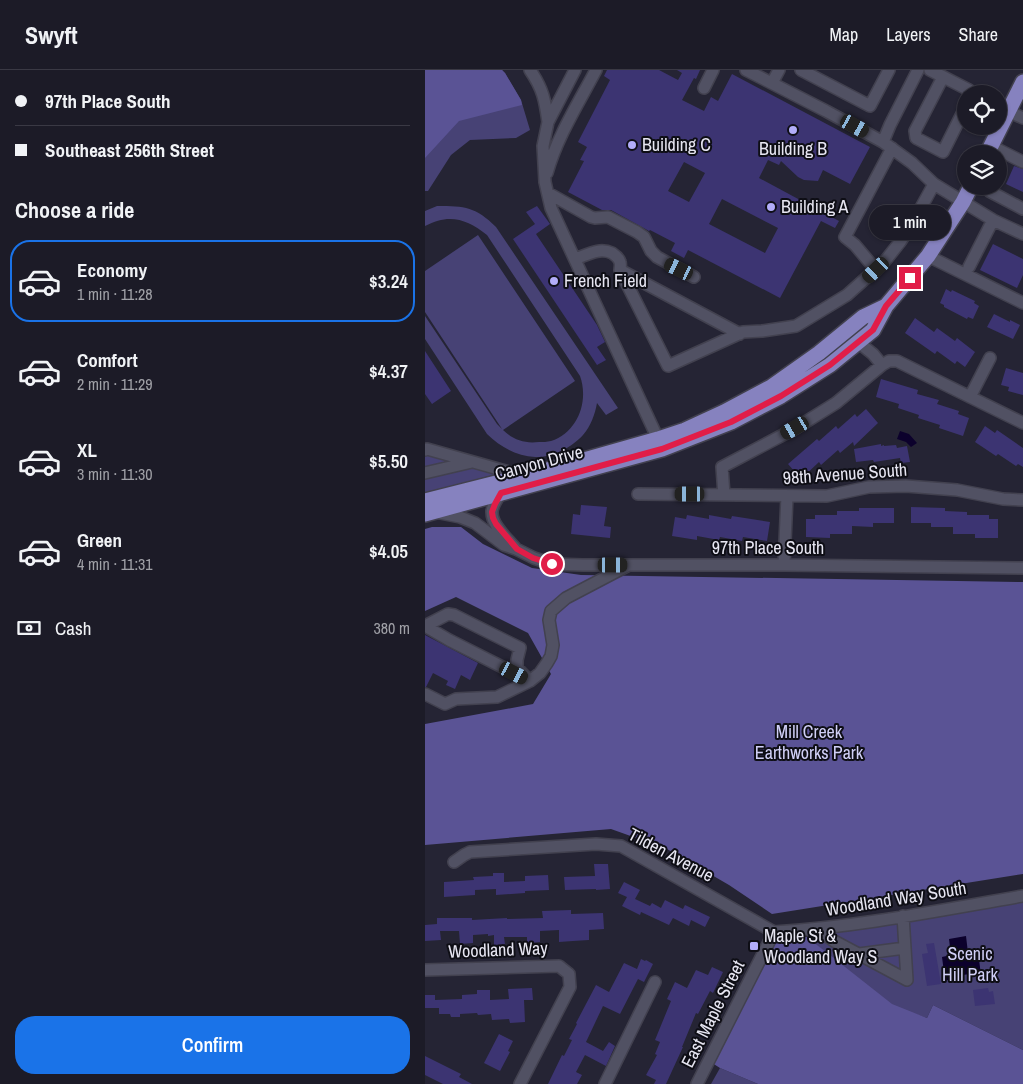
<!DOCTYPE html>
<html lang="en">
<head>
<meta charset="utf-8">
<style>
  body { margin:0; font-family:"Archivo Narrow",sans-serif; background:#25242f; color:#f1f3f6; height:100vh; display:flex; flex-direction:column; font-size:19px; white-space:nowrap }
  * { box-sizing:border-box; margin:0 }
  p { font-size:16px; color:#a0a1a7 }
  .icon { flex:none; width:28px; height:28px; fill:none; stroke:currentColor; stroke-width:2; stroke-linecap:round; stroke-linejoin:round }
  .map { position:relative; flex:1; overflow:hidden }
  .panel { display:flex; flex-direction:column; background:#1c1b27; width:425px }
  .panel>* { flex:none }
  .guide { display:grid; align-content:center; height:110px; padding:0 15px; background:#1c1b27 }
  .buttons { position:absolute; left:532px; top:15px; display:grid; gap:10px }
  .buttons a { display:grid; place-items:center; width:50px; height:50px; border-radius:50%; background:#1c1b27; box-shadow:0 1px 4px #0004,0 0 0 1px #3a3944; font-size:25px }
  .end { position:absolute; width:22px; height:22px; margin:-11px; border:6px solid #e11d48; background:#fff; box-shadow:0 0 0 2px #fff }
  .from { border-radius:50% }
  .bubble { position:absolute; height:35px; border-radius:18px; background:#1c1b27; box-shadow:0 1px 4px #0004,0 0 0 1px #3a3944; font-size:16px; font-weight:600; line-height:35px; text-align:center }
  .car { position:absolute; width:15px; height:30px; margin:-15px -8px; border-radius:6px; box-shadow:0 0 4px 1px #0007; background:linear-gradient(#222 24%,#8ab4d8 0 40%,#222 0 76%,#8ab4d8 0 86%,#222 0) }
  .guide b { display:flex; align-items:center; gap:18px; height:48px; font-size:19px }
  .guide b+b { border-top:1px solid #3a3944 }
  .guide i { width:12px; height:12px; background:#f1f3f6 }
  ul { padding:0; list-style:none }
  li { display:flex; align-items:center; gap:15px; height:82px; margin:0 10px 8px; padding:0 5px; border:2px solid transparent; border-radius:20px }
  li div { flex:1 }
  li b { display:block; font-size:19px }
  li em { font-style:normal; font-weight:600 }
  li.on { border-color:#1a73e8 }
  li>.icon { width:45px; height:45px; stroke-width:1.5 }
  h2 { padding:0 15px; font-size:22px; line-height:60px }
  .pay { display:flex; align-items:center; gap:12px; height:55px; padding:0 15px; font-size:19px }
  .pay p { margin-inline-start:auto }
  .cta { display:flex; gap:10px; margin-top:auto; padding:10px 15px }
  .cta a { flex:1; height:58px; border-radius:20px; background:#1a73e8; color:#fff; font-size:20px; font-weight:600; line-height:58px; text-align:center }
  header { display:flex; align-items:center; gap:30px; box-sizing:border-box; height:70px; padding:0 25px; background:#1c1b27; border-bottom:1px solid #3a3944 }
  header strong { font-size:24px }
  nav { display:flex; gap:28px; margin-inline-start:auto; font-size:18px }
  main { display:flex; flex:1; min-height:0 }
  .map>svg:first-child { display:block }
  .green { fill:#474275 }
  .forest { fill:#5a5395 }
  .water { fill:#0c012c }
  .building { fill:#3c3472; fill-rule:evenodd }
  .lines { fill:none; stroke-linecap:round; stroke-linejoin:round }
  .minor-casing { stroke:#42414f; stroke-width:14 }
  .major-casing { stroke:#42414f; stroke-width:18 }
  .minor { stroke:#515163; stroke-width:11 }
  .major { stroke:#8682bf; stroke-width:15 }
  .route { stroke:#e11d48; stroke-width:6 }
  .poi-dot { fill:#b2adf9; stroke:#0e0e15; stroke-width:2 }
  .labels { text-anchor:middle; stroke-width:4; stroke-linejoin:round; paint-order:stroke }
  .poi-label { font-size:18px; fill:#e7e6f2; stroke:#0e0e15; text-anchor:start }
  .street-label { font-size:18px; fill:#e7e6f2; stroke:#0e0e15 }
  .park-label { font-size:18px; fill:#d1d0f7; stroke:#0e0e15 }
</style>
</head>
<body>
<header>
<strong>Swyft</strong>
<nav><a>Map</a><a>Layers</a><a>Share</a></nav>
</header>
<main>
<section class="panel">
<div class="guide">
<b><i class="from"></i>97th Place South</b>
<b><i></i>Southeast 256th Street</b>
</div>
<h2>Choose a ride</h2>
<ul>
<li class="on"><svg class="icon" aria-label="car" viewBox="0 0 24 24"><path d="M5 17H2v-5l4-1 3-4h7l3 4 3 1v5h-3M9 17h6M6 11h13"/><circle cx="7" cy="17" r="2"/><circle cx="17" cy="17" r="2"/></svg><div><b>Economy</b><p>1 min · 11:28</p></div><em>$3.24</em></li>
<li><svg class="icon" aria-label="car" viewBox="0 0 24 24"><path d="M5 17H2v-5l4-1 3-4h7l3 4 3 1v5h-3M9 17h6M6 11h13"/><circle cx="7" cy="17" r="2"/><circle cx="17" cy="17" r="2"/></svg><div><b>Comfort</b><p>2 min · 11:29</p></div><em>$4.37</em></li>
<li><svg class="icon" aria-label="car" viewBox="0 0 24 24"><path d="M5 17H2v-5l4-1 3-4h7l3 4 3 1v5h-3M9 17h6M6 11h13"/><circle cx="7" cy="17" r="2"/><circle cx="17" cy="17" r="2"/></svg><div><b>XL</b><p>3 min · 11:30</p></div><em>$5.50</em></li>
<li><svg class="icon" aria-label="car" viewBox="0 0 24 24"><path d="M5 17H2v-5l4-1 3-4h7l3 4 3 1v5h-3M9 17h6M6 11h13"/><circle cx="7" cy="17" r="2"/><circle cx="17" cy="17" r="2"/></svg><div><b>Green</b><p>4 min · 11:31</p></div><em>$4.05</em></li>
</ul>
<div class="pay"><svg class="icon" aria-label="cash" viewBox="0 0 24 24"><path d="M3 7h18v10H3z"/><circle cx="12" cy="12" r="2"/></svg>Cash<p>380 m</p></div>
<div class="cta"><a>Confirm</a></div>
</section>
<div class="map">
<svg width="598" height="1014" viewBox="0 0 598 1014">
  <rect width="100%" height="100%" fill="#252434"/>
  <path class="green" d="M0 0H77L80 3 96 30 105 60 91 68 45 70 26 85 3 121H0Z
    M12 136C40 136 51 137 71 157L193 338 181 345 172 333C170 344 166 356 158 365 147 377 128 388 110 387 92 386 75 377 62 364L0 269V246L72 354 77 359 0 242V201L53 165 150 311 78 360C88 370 100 374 114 372 118 372 122 372 126 371 153 362 164 331 155 306L62 165C42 149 24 143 0 156V141Z
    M0 377 83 401 0 423Z
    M598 831V980L508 935 502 948 464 935 382 867Z
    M295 998 333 1014H286Z"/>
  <path class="forest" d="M0 0H77L80 3 96 30 97 35 34 51 0 88Z
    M7 457H36L58 474 107 498 156 505 598 512V804L347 844 304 815 242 779 186 759 0 775V654L108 634 126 604 103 563 31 527 0 541V459Z
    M349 862 382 867 467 934 502 948 508 935 598 980V1014H333L295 998 284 991Z"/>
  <path class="water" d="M475 361 484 364 492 373 486 377 481 372 472 369Z
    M541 866 543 883 553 882 556 905 551 906V903L525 907V910H520L517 887 526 885 524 869Z"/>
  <path class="building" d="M182 0H234L253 10 257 3 252 0H275L271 9 269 8 257 30 279 41 286 27 293 31 307 4 445 77 425 114 398 100 393 111 379 110 373 107 356 91 354 95 343 90 334 108 414 151 410 158 396 151 355 228 263 180 259 188 246 181 250 173 225 160 224 161 186 140H177L143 122 159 91 155 90 162 77 153 72 185 10 179 6ZM259 92 280 103 264 132 243 121ZM297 129 353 158 340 183 284 154Z
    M589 96 598 99V122L581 114Z
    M112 136 125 154 111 164 172 255 180 272 172 277 181 290 172 295 88 169 110 154 101 142Z
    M568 174 598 189V205L592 218 555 200Z
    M521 219 526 222 527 220 550 231 549 233 554 236 548 249 543 247 542 249 519 237V235L515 233Z
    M569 244 585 252V250L595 255 588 269 562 257Z
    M490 248 509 262 512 258 530 271 532 268 550 282 540 297 532 291 530 294 512 281 510 284 480 263Z
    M0 281 26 321 7 334 0 324Z
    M581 298 598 303V325L583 321 584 317 576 315Z
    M456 309 493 320 492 324 514 330 512 334 534 341 533 344 544 348 538 366 514 358 515 355 493 348 494 345 473 338 474 334 451 327Z
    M441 339 453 353 429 376 428 372 415 383 413 380 396 395 394 392 376 409 363 394 392 369 394 371 411 356 413 359 430 344 432 347Z
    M560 356 570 363 572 360 598 378V397L593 394 591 396 573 384 571 386 550 372Z
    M456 374V376L459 375V376L471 375 472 378 482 376 485 392 476 393 475 388 449 392 448 390 431 392 429 379Z
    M156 435 182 437 179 456 186 457 185 468 146 464 148 444 155 445Z
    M486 437 520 438V441L542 442V445H564V449H573V468H550V464H528V457H506V453H486Z
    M434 438H469V453H448V457L427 456V464H405V468L381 467V449H390V445H412V441H434Z
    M262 445 284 449V445L306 449 307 446 345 452 342 471 318 467 317 471 295 467 294 470 272 466V470L247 466 250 447 261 449Z
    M0 565 53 593 45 610 36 605 30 619 21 615 23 611 8 603 1 617H0Z
    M169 794H183L185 819 171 820V819L140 820 139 807 170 806Z
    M68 803H79V812L100 811V806L123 805 124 820 100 821V823L71 825V819L50 820V825L19 827V812L49 810 48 807 68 806Z
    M199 812 215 820 210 829 225 836 227 833 236 838 240 830 258 839 260 835 285 847 280 857 266 850 264 856 248 848 244 855 216 842 215 845 197 836 202 827 193 823Z
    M146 840V844L178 843 179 859 164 860V870L148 871 134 872V860L115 861V872L102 873V867H79L80 874 69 875V865L63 866V864L48 865V873L35 874 34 861H15L16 870 0 871V855L12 854V848H47V850L82 848V849L118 848 117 841Z
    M509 873 516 914 502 916 497 884 503 883 501 874Z
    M216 889 220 891 221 890 228 894 219 912 213 909 195 944 178 936 161 972 178 981 184 972 190 976 181 996 160 985 151 1002 157 1005 152 1014H123L137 985 139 986 147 970 144 969 152 954 151 953 171 915 184 922 199 893 212 899Z
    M287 897 298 902 288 923 285 921 273 944 271 943 257 977H258L241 1014H229L231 1010 221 1005 232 985 230 984 235 972 230 970 246 931 242 929 250 912 262 918 271 900 283 905Z
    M107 918 108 930H99L100 952 85 953 84 949 67 950 66 944 53 945 52 943 35 944V947H26L25 944H14V938H0V925H10V930L37 929V925L52 924V920H65V930L84 929 83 919Z
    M563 918 564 922 568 921 570 934 550 936 548 920Z
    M74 964 88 971 83 981 85 982 75 1001 59 993Z
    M0 986 36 1004 34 1007 47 1014H18L0 1005Z"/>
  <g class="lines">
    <g class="minor-casing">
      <path id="minor" d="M105 0C118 19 120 30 123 52
        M150 0 123 52 118 76 120 112 126 138 233 369
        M321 0 401 41 458 72 487 93 509 114 568 150 598 164
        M376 0 445 36 464 0
        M505 0 544 20 545 24
        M518 7 490 61 491 68 518 82 541 36
        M347 13 354 0
        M279 18 288 0
        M583 41 598 48
        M458 72 465 55 493 0
        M566 76 598 92
        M122 103C132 67 153 34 171 0
        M564 121 598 139
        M123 123 166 147 170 148 183 147 212 162 219 167 226 181 232 187 269 207
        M503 186 598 233
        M150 189C162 185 174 177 187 183 190 185 194 188 195 192 196 195 195 198 195 200L243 296 318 262 337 261 371 256 422 225 460 191 475 172 487 154 509 114
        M544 197 568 150
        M195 200 315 264
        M451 200 430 175 420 167 467 78
        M433 272 448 284 457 295
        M545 327 565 288
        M0 380 2 379 98 406
        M0 403 47 392
        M76 423C73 428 68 434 67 441 66 455 83 469 91 479
        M213 424 402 426 444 417 481 416 532 420 578 429 598 430
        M299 425 297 397 371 358 411 333 457 295 464 291H472L598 353
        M10 442 35 447 50 453 79 475 91 479 109 488 127 494 158 495H359L598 498
        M359 495 362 426
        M0 556 23 544 29 545 95 578 92 590V598L105 611
        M0 556 24 570 99 608
        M0 624 20 634 31 629 72 627 105 611 115 603 122 593 126 586 128 575 124 550 126 541 141 528 202 496
        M29 792 39 785 45 782 171 774 196 776 349 862
        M391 859 409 871 482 910 478 846
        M349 862C433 857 516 840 598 826
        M434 884 480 878
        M0 900 134 896 144 904 145 917 95 1014
        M180 1014 230 912
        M272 1014 349 862"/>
    </g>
    <g class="major-casing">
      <path id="major" d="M562 84 598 12
        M0 431 138 396 233 369 260 360 299 342 346 317 394 283 438 247 461 236
        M0 444 237 379 306 352 356 326 405 295 448 260 461 236 503 186 538 132 546 116"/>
    </g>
    <use href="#minor" class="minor"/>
    <use href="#major" class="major"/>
  </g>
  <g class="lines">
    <path class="route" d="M127 494 108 488 92 479 71 454 68 448 67 442 70 434 76 423 237 379 306 352 356 326 405 295 448 260 461 236 485 208"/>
  </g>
  <g class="poi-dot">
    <circle cx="368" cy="60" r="5"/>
    <circle cx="207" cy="75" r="5"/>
    <circle cx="346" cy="137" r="5"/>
    <circle cx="129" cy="211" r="5"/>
    <rect x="324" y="871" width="10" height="10" rx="2.5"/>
  </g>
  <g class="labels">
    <g class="poi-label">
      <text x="217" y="81">Building C</text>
      <text x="368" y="85" text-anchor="middle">Building B</text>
      <text x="356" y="143">Building A</text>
      <text x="139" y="217">French Field</text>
      <text x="339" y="872">Maple St &amp;<tspan x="339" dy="21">Woodland Way S</tspan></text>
    </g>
    <g class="street-label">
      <text transform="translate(114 393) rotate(-15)" y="6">Canyon Drive</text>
      <text transform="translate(420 404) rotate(-4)" y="6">98th Avenue South</text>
      <text x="343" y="484">97th Place South</text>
      <text transform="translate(246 785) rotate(28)" y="6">Tilden Avenue</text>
      <text transform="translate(471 829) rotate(-9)" y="6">Woodland Way South</text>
      <text transform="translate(73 880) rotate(-2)" y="6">Woodland Way</text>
      <text transform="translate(288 944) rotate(-63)" y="6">East Maple Street</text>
    </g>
    <g class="park-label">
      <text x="384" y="668">Mill Creek<tspan x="384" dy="21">Earthworks Park</tspan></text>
      <text x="545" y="890">Scenic<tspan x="545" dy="21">Hill Park</tspan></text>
    </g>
  </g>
</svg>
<div class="buttons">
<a><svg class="icon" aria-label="locate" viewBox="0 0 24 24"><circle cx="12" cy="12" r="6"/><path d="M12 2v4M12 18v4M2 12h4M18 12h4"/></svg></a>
<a><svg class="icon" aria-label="layers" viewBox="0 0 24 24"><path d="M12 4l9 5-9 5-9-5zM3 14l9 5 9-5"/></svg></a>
</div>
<i class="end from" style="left:127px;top:494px"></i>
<i class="end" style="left:485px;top:208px"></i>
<div class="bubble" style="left:444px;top:135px;width:82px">1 min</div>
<i class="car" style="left:430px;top:56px;rotate:119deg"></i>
<i class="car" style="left:254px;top:199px;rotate:296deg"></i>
<i class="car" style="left:451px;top:200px;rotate:227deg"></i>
<i class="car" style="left:370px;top:358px;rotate:240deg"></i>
<i class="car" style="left:265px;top:424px;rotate:270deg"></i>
<i class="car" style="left:188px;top:495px;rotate:90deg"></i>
<i class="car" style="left:89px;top:603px;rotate:117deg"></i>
</div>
</main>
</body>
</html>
